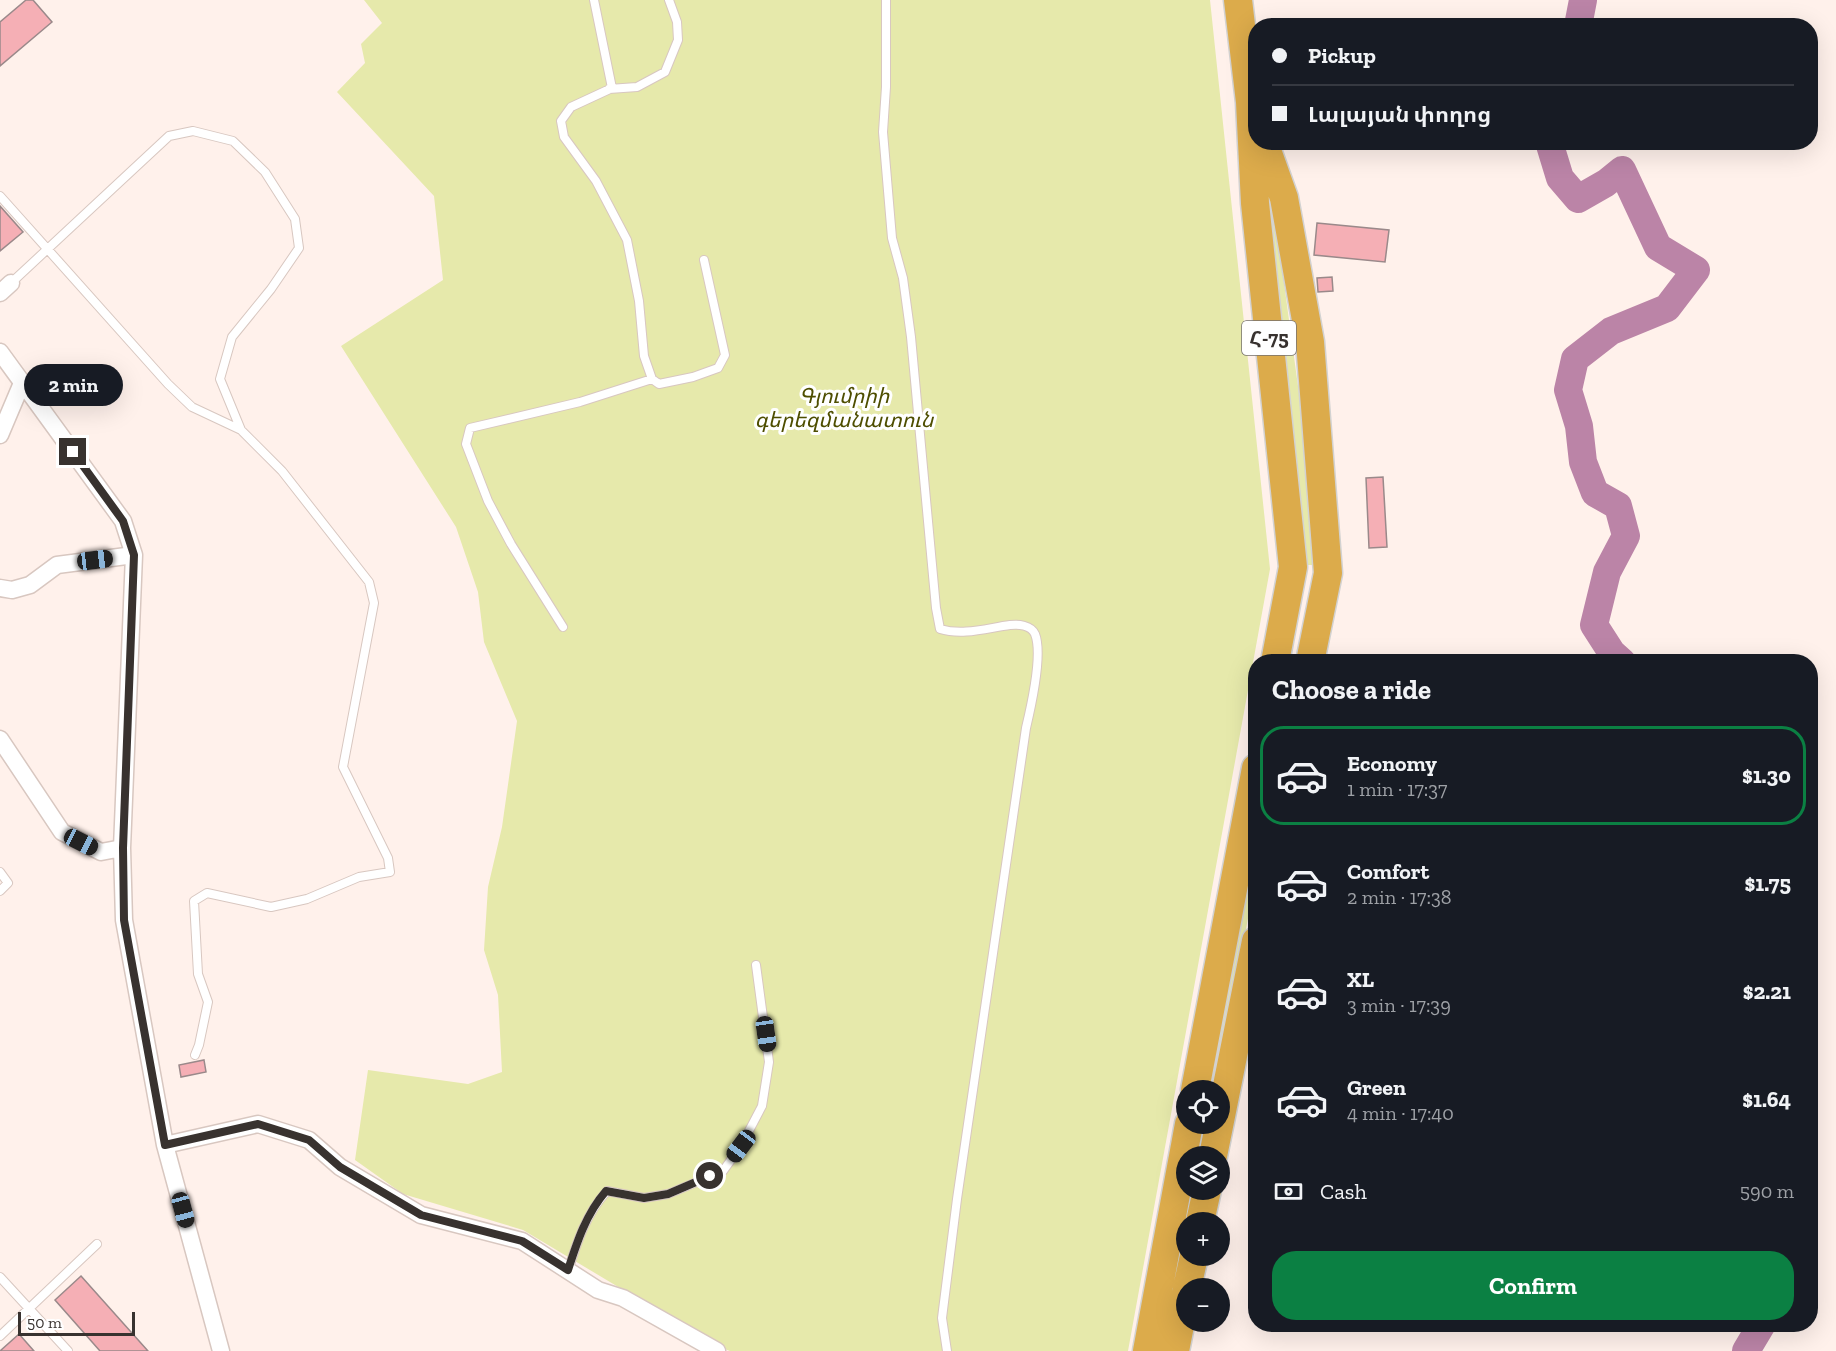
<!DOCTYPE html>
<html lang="en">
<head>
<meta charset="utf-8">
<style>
  body { margin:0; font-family:"Zilla Slab","Noto Sans Armenian",serif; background:#242831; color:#f1f3f6; height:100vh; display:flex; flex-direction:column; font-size:22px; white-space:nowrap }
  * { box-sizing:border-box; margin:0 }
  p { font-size:20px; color:#9ea1a6 }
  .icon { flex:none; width:33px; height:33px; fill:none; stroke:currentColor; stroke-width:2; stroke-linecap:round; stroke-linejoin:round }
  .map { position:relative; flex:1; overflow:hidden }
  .sheet { position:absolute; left:1248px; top:654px; width:570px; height:678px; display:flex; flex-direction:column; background:#171b24; border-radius:24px; box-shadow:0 6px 24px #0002 }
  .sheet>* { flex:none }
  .hud { position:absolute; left:1248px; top:18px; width:570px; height:132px; border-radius:24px; box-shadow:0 6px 24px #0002; display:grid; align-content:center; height:132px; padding:0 24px; background:#171b24 }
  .tools { position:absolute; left:1176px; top:1080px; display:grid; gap:12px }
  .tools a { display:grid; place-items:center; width:54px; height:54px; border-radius:50%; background:#171b24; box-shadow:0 6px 24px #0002; font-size:30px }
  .scale { position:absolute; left:18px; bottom:15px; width:117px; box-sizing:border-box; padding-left:6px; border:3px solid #38322f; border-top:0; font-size:16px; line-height:21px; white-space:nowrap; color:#38322f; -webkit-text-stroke:4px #fff; paint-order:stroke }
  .end { position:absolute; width:27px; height:27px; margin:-14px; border:8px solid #38322f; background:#fff; box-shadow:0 0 0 3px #fff }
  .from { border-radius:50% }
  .bubble { position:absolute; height:42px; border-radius:21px; background:#171b24; box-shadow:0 6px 24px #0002; font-size:20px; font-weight:700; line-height:42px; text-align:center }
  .car { position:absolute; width:18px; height:36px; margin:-18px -9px; border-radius:8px; box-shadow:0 0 4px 2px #0007; background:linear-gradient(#222 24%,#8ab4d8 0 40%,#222 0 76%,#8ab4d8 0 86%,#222 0) }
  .hud b { display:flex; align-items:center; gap:21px; height:57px; font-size:22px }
  .hud b+b { border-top:2px solid #363941 }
  .hud i { width:15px; height:15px; background:#f1f3f6 }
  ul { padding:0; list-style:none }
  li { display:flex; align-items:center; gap:18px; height:99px; margin:0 12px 9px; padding:0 12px; border:3px solid transparent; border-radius:24px }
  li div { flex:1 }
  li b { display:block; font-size:22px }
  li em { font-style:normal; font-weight:700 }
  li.active { border-color:#0b8043 }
  li>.icon { width:54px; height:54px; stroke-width:1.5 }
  h2 { padding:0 24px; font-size:27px; line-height:72px }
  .pay { display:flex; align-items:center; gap:15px; height:66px; padding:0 24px; font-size:22px }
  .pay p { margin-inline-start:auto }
  .button { display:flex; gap:12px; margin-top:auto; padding:12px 24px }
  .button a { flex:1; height:69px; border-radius:24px; background:#0b8043; color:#fff; font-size:24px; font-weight:700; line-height:69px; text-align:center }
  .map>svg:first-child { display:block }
  .green { fill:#e6e9ab }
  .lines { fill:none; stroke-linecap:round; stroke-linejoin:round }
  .river { stroke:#bb84a7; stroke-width:28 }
  .building { fill:#f5afb5; stroke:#9a898a; stroke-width:1.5 }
  .service-casing { stroke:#d8c7c0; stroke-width:10 }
  .minor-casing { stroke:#d8c7c0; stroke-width:19 }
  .trunk-casing { stroke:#d3d2d1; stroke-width:31 }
  .service { stroke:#fff; stroke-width:8 }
  .minor { stroke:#fff; stroke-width:16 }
  .trunk { stroke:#dcab4b; stroke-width:28 }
  .route { stroke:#38322f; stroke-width:8 }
  .labels { text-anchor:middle; stroke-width:6; stroke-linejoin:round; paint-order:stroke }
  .shield { fill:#fff; stroke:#74706d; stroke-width:1.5 }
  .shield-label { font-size:20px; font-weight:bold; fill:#38322f }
  .park-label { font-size:21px; font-style:italic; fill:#4e4e00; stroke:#fff }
</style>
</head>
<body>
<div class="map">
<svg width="1836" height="1351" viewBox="0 0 1836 1351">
  <rect width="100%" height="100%" fill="#fff1eb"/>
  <path class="green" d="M364 0H1210L1270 569 1128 1351H730L717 1346 523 1230 403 1194 355 1160 368 1070 468 1084 502 1072 498 995 484 950 488 887 502 827 517 721 484 642 478 592 456 527 341 346 443 280 434 196 337 92 365 63 361 44 382 23Z
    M1273 202 1303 423 1315 565H1303L1298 479 1265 205Z
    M1255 819V882L1215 1090H1203Z"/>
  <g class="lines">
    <path class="river" d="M1578 26 1583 0
      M1549 142 1560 178 1578 199 1606 183 1622 170 1658 247 1696 270 1667 308 1611 331 1575 359 1568 390 1579 426 1583 462 1595 493 1618 506 1626 536 1607 572 1594 625 1612 653 1622 662
      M1746 1351 1762 1324"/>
  </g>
  <path class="building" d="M26 0H33L52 22 0 66V22Z
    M0 206 23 232 0 251Z
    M1317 223 1389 230 1385 262 1314 255Z
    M1332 277 1333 291 1318 292 1317 278Z
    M1383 477 1387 547 1369 548 1366 478Z
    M204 1060 206 1072 181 1077 179 1065Z
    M81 1276 148 1351H100L55 1300Z
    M19 1334 34 1351H0Z"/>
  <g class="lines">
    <g class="service-casing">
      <path id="service" d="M594 0 612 88 571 107 561 121 564 137 596 181 627 240 639 301 644 356 652 379 659 384 693 377 718 368 725 355 704 260
        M886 0V87L883 132 892 238 903 278 911 337 936 608 940 629C963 636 987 628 1010 625 1018 624 1031 625 1035 634 1043 654 1031 707 1026 728L957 1199 942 1318 947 1351
        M609 89 637 87 665 72 678 40 677 22 669 0
        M0 196 168 384 192 407 241 430 282 471 369 582 374 603 343 767 388 858 390 872 359 877 307 899 271 907 207 893 194 901 198 974 208 1002 199 1045 195 1055
        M11 283 169 136 193 131 233 141 265 172 295 219 299 248 271 289 232 337 220 379 241 430
        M563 627 511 544 488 501 466 444 470 428 580 402 652 379
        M0 872 8 883 0 891
        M568 1271C577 1242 586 1214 607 1191L644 1198 668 1194 723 1171 741 1146 762 1106 769 1062 756 965
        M0 1277 68 1351
        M0 1336 97 1244"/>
    </g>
    <g class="minor-casing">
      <path id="minor" d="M0 293 11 283
        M0 352 123 521 134 555 122 848 124 920 165 1145 221 1351
        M0 435 22 383
        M0 588 12 590 30 585 57 565 134 555
        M0 739 62 832 101 852 122 848
        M165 1145 258 1124 309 1140 340 1167 421 1215 522 1241 598 1290 623 1298 717 1351"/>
    </g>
    <g class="trunk-casing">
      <path id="trunk" d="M1238 0 1250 102 1255 203 1293 567 1275 662
        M1264 142 1284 198 1310 342 1328 573 1310 662
        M1195 1090 1256 768
        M1213 1156 1256 941
        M1200 1222 1207 1190
        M1187 1288 1194 1256
        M1147 1351 1189 1124
        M1175 1351 1186 1294"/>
    </g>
    <use href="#service" class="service"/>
    <use href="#minor" class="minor"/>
    <use href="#trunk" class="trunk"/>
  </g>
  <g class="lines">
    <path class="route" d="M73 452 123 521 134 555 123 848 124 920 165 1145 258 1124 309 1140 340 1167 421 1215 522 1241 568 1270C577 1242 586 1214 606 1191L644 1198 668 1194 710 1176"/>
  </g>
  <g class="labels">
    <rect class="shield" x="1242" y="321" width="54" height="34" rx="4.5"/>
    <g class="shield-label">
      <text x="1269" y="345">Հ-75</text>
    </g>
    <g class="park-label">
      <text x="844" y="403">Գյումրիի<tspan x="844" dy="24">գերեզմանատուն</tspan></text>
    </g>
  </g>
</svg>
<div class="tools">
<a><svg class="icon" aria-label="locate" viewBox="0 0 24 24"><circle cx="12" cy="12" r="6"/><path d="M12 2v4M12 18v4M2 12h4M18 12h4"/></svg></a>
<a><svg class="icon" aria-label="layers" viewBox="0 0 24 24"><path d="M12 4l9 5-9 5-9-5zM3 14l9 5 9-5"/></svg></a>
<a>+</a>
<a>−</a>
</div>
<div class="scale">50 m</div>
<i class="end from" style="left:710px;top:1176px"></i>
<i class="end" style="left:73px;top:452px"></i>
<div class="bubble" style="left:24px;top:364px;width:99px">2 min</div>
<i class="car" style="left:95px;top:560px;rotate:83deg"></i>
<i class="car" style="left:81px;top:842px;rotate:117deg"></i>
<i class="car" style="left:766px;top:1034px;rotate:172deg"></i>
<i class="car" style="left:741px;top:1146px;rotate:217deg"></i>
<i class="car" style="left:183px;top:1210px;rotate:165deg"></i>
<div class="hud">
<b><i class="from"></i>Pickup</b>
<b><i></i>Լալայան փողոց</b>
</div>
<section class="sheet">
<h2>Choose a ride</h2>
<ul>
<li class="active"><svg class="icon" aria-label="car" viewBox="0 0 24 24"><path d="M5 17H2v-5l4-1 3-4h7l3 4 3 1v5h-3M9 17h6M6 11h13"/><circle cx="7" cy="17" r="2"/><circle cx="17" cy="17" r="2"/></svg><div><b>Economy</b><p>1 min · 17:37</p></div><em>$1.30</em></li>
<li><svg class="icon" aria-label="car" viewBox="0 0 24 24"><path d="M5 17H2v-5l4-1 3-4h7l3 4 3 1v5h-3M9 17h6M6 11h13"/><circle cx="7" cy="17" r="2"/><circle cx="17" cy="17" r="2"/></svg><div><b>Comfort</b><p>2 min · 17:38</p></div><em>$1.75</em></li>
<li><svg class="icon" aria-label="car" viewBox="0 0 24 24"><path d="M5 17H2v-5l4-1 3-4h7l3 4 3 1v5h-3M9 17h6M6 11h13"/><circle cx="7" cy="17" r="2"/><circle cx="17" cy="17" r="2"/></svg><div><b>XL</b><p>3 min · 17:39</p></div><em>$2.21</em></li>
<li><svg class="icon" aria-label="car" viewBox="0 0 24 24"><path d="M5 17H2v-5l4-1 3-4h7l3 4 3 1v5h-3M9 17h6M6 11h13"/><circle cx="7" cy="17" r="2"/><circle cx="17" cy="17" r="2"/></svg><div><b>Green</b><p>4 min · 17:40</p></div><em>$1.64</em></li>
</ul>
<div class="pay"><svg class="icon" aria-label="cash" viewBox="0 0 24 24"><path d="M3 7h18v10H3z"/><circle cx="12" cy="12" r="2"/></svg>Cash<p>590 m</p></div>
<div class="button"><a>Confirm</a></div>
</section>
</div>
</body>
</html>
